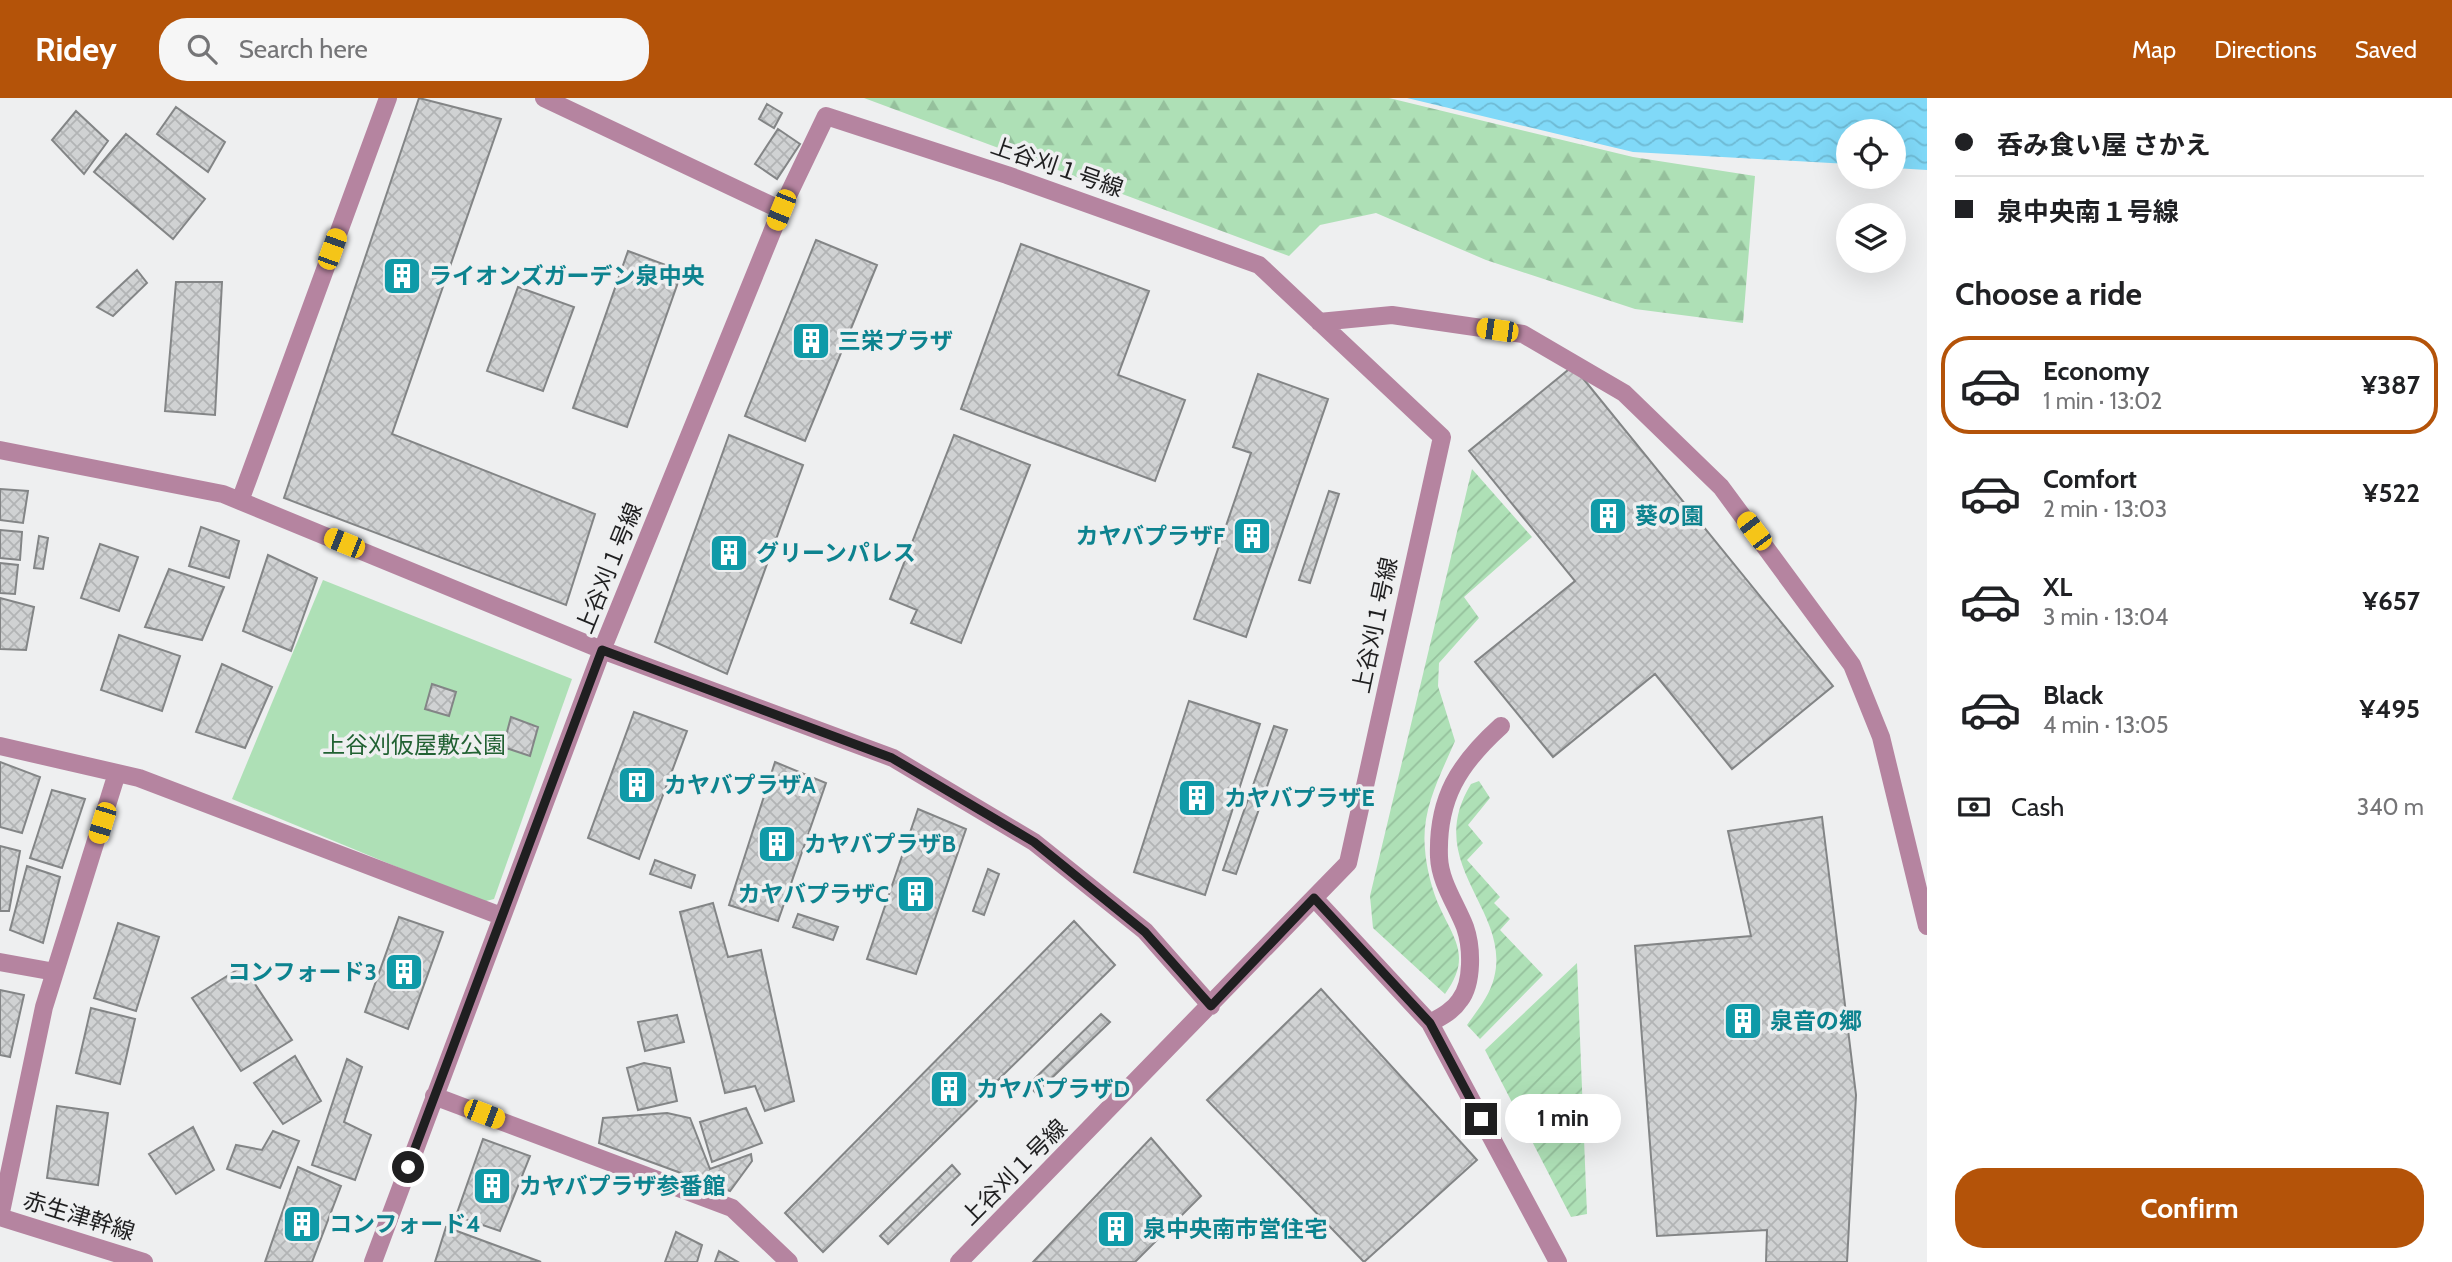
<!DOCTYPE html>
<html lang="en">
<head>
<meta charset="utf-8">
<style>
  body { margin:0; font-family:Cabin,"Noto Sans JP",sans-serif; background:#f6f6f6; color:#202124; height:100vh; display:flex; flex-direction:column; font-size:26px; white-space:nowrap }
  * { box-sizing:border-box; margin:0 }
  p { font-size:23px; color:#757577 }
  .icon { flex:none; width:38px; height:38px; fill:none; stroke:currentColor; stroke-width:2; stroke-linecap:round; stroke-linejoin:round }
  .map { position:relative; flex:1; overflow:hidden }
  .side { display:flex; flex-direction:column; background:#fff; width:525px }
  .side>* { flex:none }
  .banner { display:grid; align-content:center; height:154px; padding:0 28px; background:#fff }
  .tools { position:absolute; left:1836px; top:21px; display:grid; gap:14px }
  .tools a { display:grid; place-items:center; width:70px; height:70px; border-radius:50%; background:#fff; box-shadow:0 7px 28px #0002; font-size:35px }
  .end { position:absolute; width:32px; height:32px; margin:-16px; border:9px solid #1f1f20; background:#fff; box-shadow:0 0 0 4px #fff }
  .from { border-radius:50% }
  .bubble { position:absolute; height:49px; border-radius:24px; background:#fff; box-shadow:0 7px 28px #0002; font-size:23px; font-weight:800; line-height:49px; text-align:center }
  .car { position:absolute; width:21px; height:42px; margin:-21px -10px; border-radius:9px; box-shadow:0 0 5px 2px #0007; background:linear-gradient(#f5c518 24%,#345 0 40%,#f5c518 0 76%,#345 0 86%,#f5c518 0) }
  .banner b { display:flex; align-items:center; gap:24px; height:66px; font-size:26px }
  .banner b+b { border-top:2px solid #e0e0e0 }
  .banner i { width:18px; height:18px; background:#202124 }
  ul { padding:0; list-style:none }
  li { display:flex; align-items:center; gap:21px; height:98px; margin:0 14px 10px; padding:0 14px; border:4px solid transparent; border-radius:28px }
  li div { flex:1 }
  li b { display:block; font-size:26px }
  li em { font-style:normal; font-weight:800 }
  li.selected { border-color:#b45309 }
  li>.icon { width:63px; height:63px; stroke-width:1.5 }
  h2 { padding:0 28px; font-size:32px; line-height:84px }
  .pay { display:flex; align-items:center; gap:18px; height:77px; padding:0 28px; font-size:26px }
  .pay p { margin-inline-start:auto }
  .primary-button { display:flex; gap:14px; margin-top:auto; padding:14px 28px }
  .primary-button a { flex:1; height:80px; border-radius:28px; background:#b45309; color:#fff; font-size:28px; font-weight:800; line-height:80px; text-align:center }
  header { display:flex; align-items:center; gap:42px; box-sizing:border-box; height:98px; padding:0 35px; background:#b45309; color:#fff }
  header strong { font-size:33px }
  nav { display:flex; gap:38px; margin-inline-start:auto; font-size:24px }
  .search { width:490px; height:63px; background:#f6f6f6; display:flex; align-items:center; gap:18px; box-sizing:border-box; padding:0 24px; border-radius:28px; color:#757577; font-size:26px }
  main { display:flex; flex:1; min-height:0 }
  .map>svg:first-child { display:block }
  .forest { fill:url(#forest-firs) }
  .park { fill:#aee0b6 }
  .garden { fill:url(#garden-furrows) }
  .water { fill:url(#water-waves) }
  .building { fill:url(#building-cross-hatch); stroke:#838586; stroke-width:2 }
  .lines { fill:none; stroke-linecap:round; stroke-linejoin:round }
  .minor { stroke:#b584a0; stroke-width:18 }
  .route { stroke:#1f1f20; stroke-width:9 }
  .labels { text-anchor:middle; stroke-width:7; stroke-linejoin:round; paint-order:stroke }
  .street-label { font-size:23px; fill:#1f1f20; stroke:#eeeff0 }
  .culture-label { font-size:23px; font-weight:bold; fill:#0d838f; stroke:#eeeff0; text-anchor:start }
  .park-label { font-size:23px; fill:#216132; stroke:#eeeff0 }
</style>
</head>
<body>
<header>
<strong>Ridey</strong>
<div class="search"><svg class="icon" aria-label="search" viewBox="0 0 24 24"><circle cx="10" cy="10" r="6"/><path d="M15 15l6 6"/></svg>Search here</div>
<nav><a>Map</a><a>Directions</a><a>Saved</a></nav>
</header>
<main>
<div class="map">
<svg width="1927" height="1164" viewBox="0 0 1927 1164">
  <defs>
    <pattern id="forest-firs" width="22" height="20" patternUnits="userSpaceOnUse" patternTransform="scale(1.75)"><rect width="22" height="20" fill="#aee0b6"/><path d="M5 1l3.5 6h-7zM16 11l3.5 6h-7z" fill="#95c09c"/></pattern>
    <pattern id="garden-furrows" width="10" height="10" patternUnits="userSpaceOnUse" patternTransform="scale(1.75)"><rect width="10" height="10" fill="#aee0b6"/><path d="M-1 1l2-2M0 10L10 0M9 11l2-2" fill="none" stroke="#95c09c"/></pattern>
    <pattern id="water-waves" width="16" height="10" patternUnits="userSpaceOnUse" patternTransform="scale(1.75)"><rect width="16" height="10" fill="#80d9f8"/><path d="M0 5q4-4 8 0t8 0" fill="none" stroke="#6ebad4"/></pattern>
    <pattern id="building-cross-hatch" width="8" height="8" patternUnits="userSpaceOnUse" patternTransform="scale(1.75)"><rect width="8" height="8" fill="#d0d2d3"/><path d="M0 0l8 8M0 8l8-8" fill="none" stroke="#b2b4b5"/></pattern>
  </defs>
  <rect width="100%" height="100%" fill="#eeeff0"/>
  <path class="forest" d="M864 0H1389L1633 59 1755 78 1743 225 1635 211 1486 162 1376 115 1320 127 1289 158Z"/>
  <path class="park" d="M323 482 572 581 494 801 482 804 232 701Z"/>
  <path class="garden" d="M1472 371 1532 439 1464 499 1479 520 1439 565 1438 588 1455 643C1440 678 1421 712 1425 751 1426 767 1431 788 1437 803 1453 841 1473 857 1445 896L1373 830 1370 798Z
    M1479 683 1490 700 1468 727 1483 745 1467 762 1500 799 1494 805 1510 821 1500 832 1543 877 1480 941 1467 927C1477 913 1490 897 1494 880 1512 812 1422 766 1471 686Z
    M1577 865 1587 1116 1571 1119 1485 952Z"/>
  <path class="water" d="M1407 0H1927V72L1894 70V33H1848V66L1633 54Z"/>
  <path class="building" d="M419 0 501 21 392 336 595 416 566 507 284 400Z
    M767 6 782 15 774 30 759 21Z
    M176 9 225 44 208 74 157 36Z
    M76 13 108 43 84 76 52 42Z
    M778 31 800 46 777 81 755 66Z
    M126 36 205 101 173 141 94 74Z
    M816 142 877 167 805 343 745 318Z
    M1021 146 1149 193 1118 277 1185 302 1155 383 961 311Z
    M628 153 682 173 627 329 573 310Z
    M137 172 147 185 113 218 97 209Z
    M176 184H222L215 317 165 313Z
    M518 189 574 209 543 293 487 273Z
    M1573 268 1833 588 1732 671 1655 576 1553 659 1475 564 1575 483 1469 353Z
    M1258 276 1328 301 1246 539 1194 521 1251 355 1233 349Z
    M729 337 803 367 727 576 655 544Z
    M954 337 1030 367 961 545 911 525 917 512 890 501Z
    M0 391 28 393 23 425 0 422Z
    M1329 393 1339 396 1310 485 1299 482Z
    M201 429 239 443 229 480 189 468Z
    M0 432 22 434 20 462 0 460Z
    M39 438 48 440 43 471 34 470Z
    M100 446 138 459 119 513 81 500Z
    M268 457 317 480 291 553 243 533Z
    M0 465 18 467 15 496 0 495Z
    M169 471 224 489 202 542 145 529Z
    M0 500 34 509 26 552 0 551Z
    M119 537 180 558 162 613 101 592Z
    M222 566 272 589 245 650 196 634Z
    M432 586 456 594 449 618 425 611Z
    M1189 603 1260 626 1205 797 1134 774Z
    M634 614 687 633 639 761 588 740Z
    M511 619 538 629 530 658 503 649Z
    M1274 628 1287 632 1236 776 1223 772Z
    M0 664 40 679 22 735 0 729Z
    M775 664 826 685 778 823 729 807Z
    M52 692 85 701 62 770 30 760Z
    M918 711 966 731 916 876 867 861Z
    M1822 719 1856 997 1847 1164H1766L1767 1132 1657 1138 1635 848 1751 838 1728 733Z
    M0 748 20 753 9 813H0Z
    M655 762 695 777 691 790 650 776Z
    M27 768 60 779 43 845 10 832Z
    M988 771 999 776 984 817 973 813Z
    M713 805 728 859 761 852 794 1003 765 1013 755 988 725 995 680 814Z
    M798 816 838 829 833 842 793 829Z
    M399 819 443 834 408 931 365 914Z
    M1074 823 1115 867 823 1154 785 1115Z
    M118 825 159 839 136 913 94 900Z
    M243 868 292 942 241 973 192 900Z
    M1321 891 1477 1062 1364 1164 1207 1002Z
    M0 892 24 897 10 959 0 957Z
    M91 910 135 921 120 986 76 975Z
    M1101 916 1110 924 1036 995 1028 987Z
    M677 917 684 944 645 953 638 924Z
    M295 958 321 1003 283 1026 254 985Z
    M347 961 362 969 344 1024 371 1037 355 1082 312 1067Z
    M644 965 670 970 677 1003 638 1012 627 970Z
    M57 1008 108 1015 98 1087 47 1080Z
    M746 1010 762 1045 712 1064 700 1024Z
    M667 1015 690 1020 710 1071 751 1056 752 1063 730 1093 599 1045 603 1020Z
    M193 1029 214 1072 176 1096 149 1056Z
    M273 1033 299 1043 280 1090 227 1071 236 1047 262 1052Z
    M1151 1040 1201 1098 1135 1164H1033Z
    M483 1041 530 1058 500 1133 456 1118Z
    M952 1067 960 1076 888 1146 880 1138Z
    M298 1069 341 1088 312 1164H265Z
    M446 1129 541 1164H435Z
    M676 1134 702 1147 697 1164H665Z
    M719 1153 738 1164H715Z"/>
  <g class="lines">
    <path class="minor" d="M544 0 781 112
      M1319 224 1392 217 1523 236 1624 295 1721 389 1852 567 1881 639 1927 828
      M0 352 223 396 602 552 893 660 1034 744 1145 833 1211 908
      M240 403 388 0
      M0 648 139 680 501 818
      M1314 800 1430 925 1558 1164
      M0 864 55 874
      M1430 925C1441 919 1453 913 1460 902 1473 885 1472 849 1465 829 1456 806 1440 784 1439 759 1437 700 1459 666 1501 628
      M434 998 732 1110 789 1164
      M0 1119 44 909 117 675
      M0 1119 144 1164
      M373 1164 602 552 781 112 826 18 1007 77 1259 167 1442 339 1348 765 959 1164"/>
  </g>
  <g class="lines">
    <path class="route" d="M408 1069 602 552 892 660 1034 744 1145 834 1211 908 1314 800 1430 925 1481 1021"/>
  </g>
  <defs>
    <g id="building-square" transform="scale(2.0125)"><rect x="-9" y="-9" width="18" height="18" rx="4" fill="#0f9aa8" stroke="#eeeff0"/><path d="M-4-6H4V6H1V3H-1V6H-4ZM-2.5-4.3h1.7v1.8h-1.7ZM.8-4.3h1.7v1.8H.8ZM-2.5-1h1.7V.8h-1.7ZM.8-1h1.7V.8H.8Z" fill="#fff"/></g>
  </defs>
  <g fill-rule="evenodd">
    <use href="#building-square" x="402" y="178"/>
    <use href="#building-square" x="811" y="243"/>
    <use href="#building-square" x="1608" y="418"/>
    <use href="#building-square" x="1252" y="438"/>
    <use href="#building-square" x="729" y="455"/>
    <use href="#building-square" x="637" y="687"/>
    <use href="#building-square" x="1197" y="700"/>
    <use href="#building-square" x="777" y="746"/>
    <use href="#building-square" x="916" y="796"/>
    <use href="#building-square" x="404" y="874"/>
    <use href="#building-square" x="1743" y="923"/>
    <use href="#building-square" x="949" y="991"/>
    <use href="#building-square" x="492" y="1088"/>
    <use href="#building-square" x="302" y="1126"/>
    <use href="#building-square" x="1116" y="1131"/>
  </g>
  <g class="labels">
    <g class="street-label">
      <text transform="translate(1057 69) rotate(19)" y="8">上谷刈１号線</text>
      <text transform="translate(609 470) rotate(-68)" y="8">上谷刈１号線</text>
      <text transform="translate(1375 527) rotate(-78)" y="8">上谷刈１号線</text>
      <text transform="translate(1014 1074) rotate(-45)" y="8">上谷刈１号線</text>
      <text transform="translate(79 1118) rotate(17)" y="8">赤生津幹線</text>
    </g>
    <g class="culture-label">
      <text x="429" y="186">ライオンズガーデン泉中央</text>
      <text x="838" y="251">三栄プラザ</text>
      <text x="1635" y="426">葵の園</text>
      <text x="1225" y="446" text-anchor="end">カヤバプラザF</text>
      <text x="756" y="463">グリーンパレス</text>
      <text x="664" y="695">カヤバプラザA</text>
      <text x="1224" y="708">カヤバプラザE</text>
      <text x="804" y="754">カヤバプラザB</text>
      <text x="889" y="804" text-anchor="end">カヤバプラザC</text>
      <text x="377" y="882" text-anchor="end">コンフォード3</text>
      <text x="1770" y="931">泉音の郷</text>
      <text x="976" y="999">カヤバプラザD</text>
      <text x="519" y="1096">カヤバプラザ参番館</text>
      <text x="329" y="1134">コンフォード4</text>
      <text x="1143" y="1139">泉中央南市営住宅</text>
    </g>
    <g class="park-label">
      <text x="414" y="655">上谷刈仮屋敷公園</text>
    </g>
  </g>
</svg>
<div class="tools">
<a><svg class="icon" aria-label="locate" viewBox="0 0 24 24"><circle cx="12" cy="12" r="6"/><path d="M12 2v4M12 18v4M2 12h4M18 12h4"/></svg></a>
<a><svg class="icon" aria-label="layers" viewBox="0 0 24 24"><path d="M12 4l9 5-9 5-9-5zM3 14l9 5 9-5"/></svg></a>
</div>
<i class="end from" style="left:408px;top:1069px"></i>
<i class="end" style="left:1481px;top:1021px"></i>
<div class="bubble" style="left:1505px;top:996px;width:116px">1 min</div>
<i class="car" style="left:781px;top:112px;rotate:202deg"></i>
<i class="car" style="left:332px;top:151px;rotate:20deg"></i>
<i class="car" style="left:1497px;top:232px;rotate:278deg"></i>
<i class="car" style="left:1754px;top:433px;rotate:323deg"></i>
<i class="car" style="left:344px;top:445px;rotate:292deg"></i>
<i class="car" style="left:102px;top:725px;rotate:197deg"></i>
<i class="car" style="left:484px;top:1016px;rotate:111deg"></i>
</div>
<section class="side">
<div class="banner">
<b><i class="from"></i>呑み食い屋 さかえ</b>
<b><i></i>泉中央南１号線</b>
</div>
<h2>Choose a ride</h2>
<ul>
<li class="selected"><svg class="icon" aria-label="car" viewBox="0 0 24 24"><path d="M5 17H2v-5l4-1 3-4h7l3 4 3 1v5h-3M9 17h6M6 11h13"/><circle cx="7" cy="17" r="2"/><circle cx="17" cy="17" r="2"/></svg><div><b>Economy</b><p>1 min · 13:02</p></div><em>¥387</em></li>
<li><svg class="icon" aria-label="car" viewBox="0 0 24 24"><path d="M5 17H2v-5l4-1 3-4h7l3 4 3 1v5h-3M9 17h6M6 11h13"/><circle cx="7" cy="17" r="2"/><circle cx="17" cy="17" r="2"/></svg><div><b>Comfort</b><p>2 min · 13:03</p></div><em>¥522</em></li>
<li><svg class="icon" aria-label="car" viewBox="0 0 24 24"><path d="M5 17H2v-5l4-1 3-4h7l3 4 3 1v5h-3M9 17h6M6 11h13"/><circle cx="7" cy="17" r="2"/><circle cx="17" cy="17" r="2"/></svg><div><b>XL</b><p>3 min · 13:04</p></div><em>¥657</em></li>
<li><svg class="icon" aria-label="car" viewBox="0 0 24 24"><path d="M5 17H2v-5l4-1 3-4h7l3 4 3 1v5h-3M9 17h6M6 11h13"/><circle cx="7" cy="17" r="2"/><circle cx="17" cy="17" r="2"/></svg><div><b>Black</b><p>4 min · 13:05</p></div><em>¥495</em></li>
</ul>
<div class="pay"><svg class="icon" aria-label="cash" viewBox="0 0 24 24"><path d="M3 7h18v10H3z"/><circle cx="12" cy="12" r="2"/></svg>Cash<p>340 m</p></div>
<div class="primary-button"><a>Confirm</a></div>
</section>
</main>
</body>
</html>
